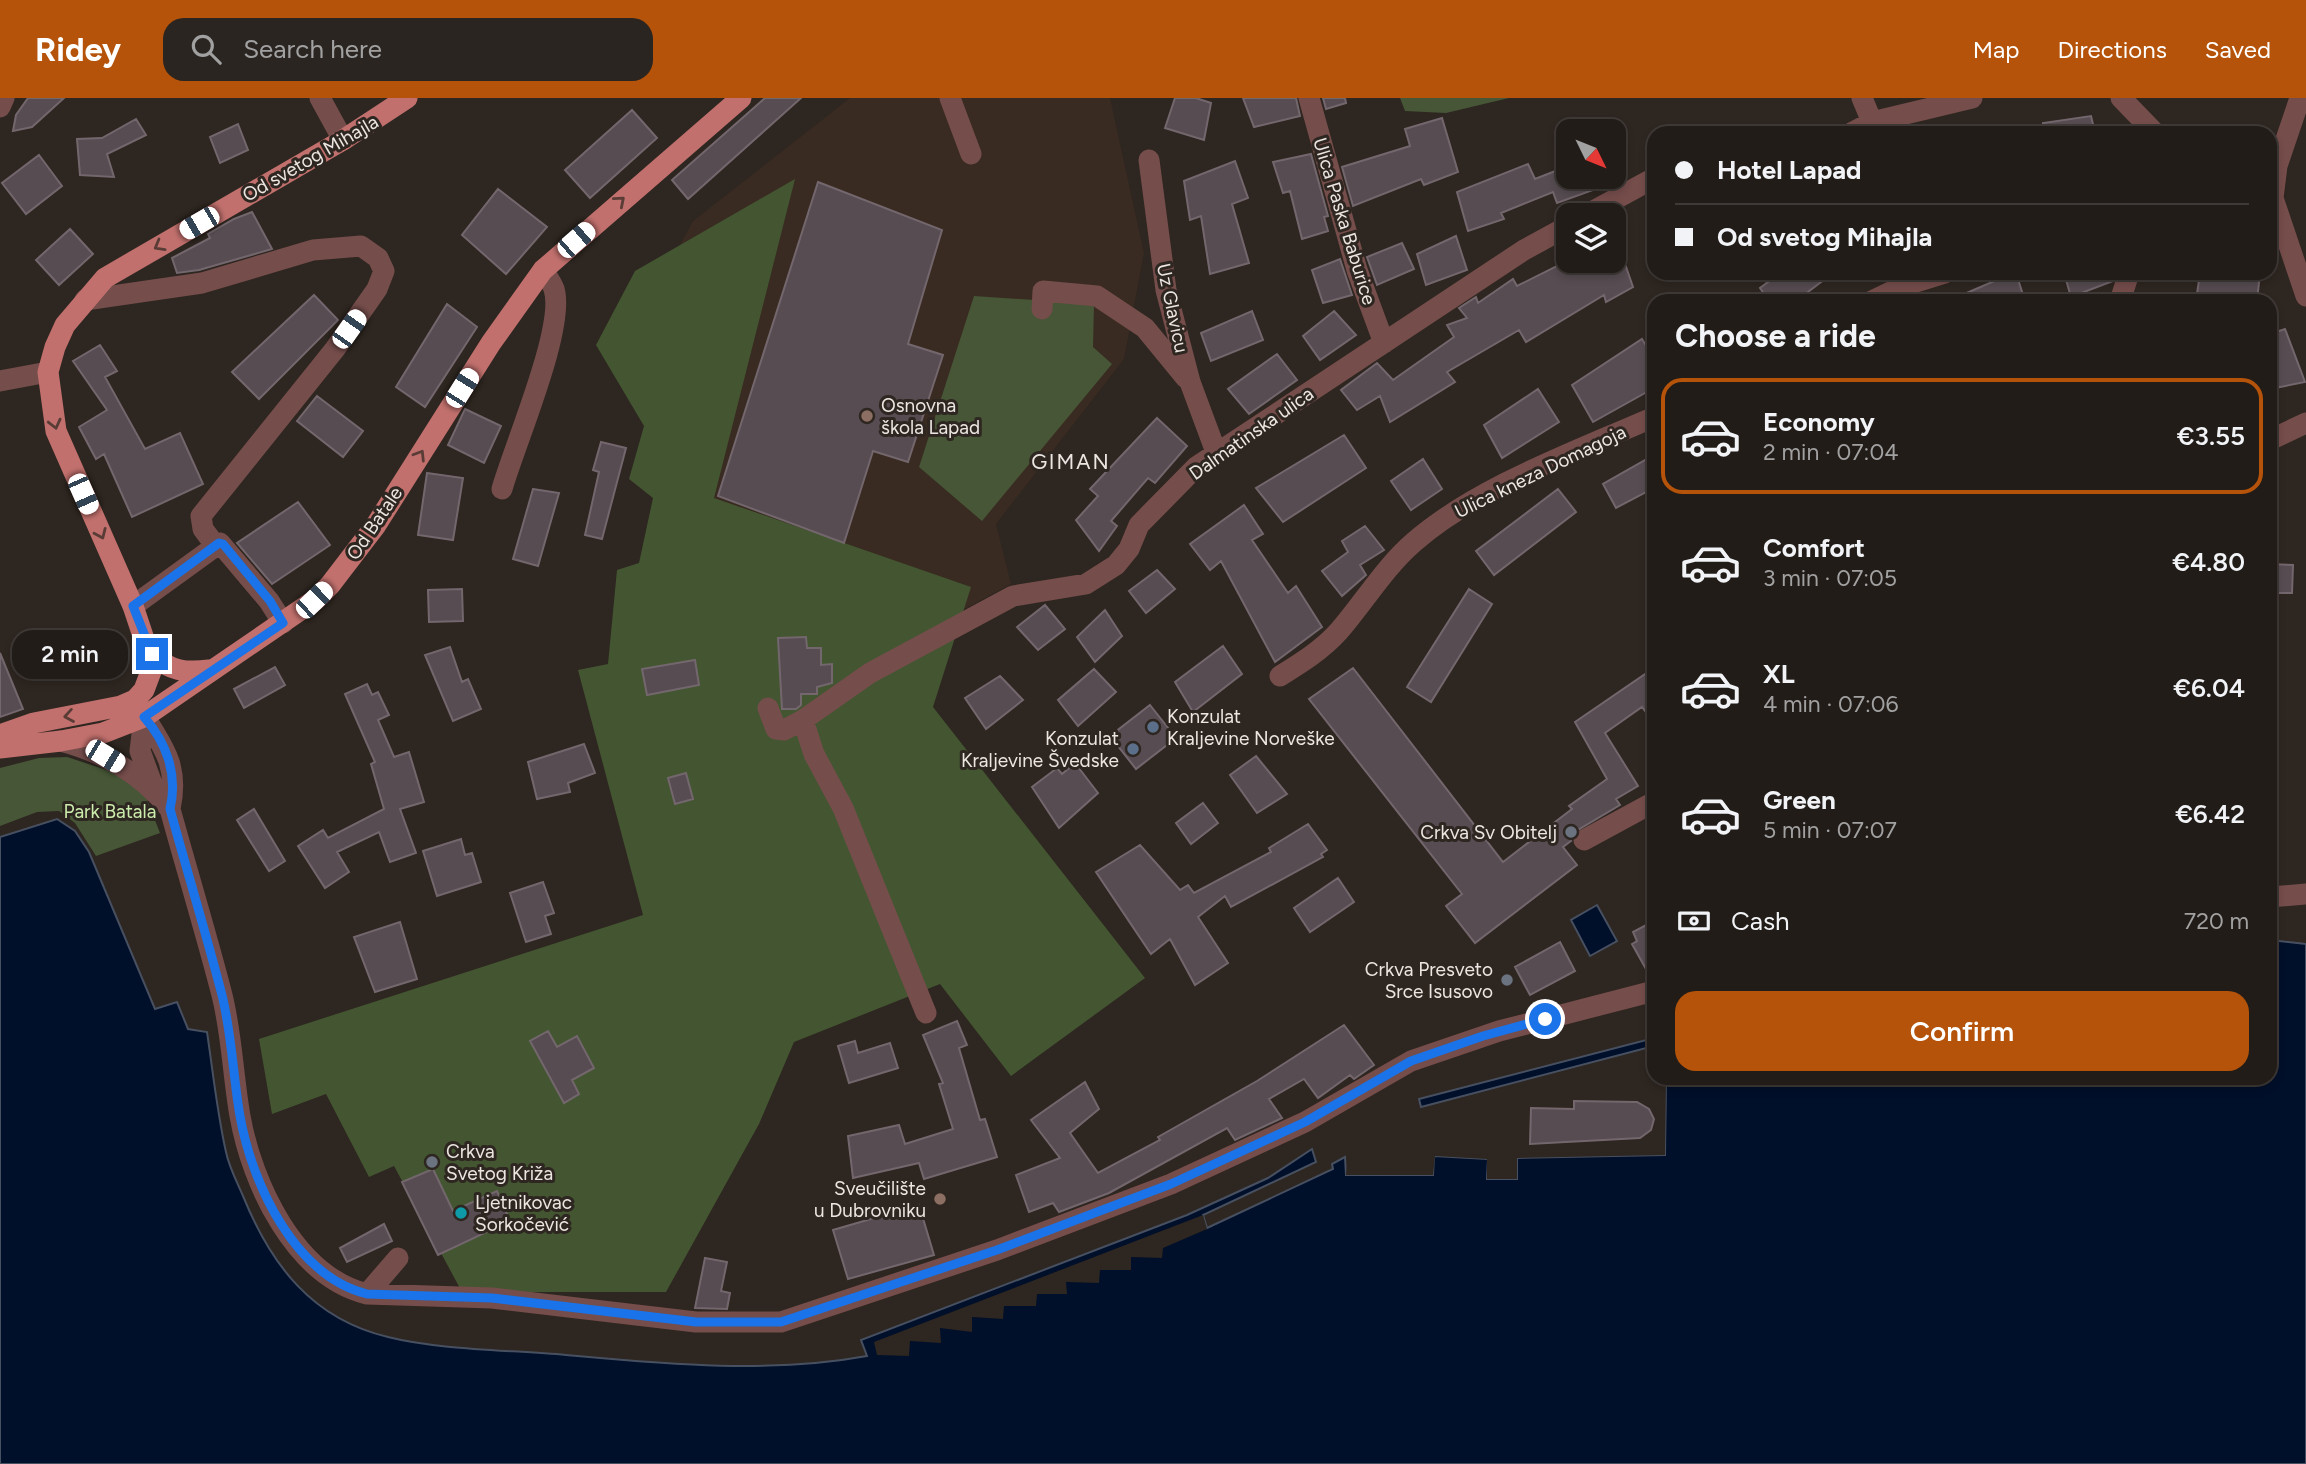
<!DOCTYPE html>
<html lang="en">
<head>
<meta charset="utf-8">
<style>
  body { margin:0; font-family:Figtree,sans-serif; background:#2a2521; color:#f1f3f6; height:100vh; display:flex; flex-direction:column; font-size:26px; white-space:nowrap }
  * { box-sizing:border-box; margin:0 }
  p { font-size:23px; color:#a2a1a2 }
  .icon { flex:none; width:38px; height:38px; fill:none; stroke:currentColor; stroke-width:2; stroke-linecap:round; stroke-linejoin:round }
  .map { position:relative; flex:1; overflow:hidden }
  .drawer { position:absolute; left:1647px; top:196px; width:630px; height:791px; display:flex; flex-direction:column; background:#221c18; border-radius:21px; box-shadow:0 4px 10px #0003,0 0 0 2px #3f3a37 }
  .drawer>* { flex:none }
  .hud { position:absolute; left:1647px; top:28px; width:630px; height:154px; border-radius:21px; box-shadow:0 4px 10px #0003,0 0 0 2px #3f3a37; display:grid; align-content:center; height:154px; padding:0 28px; background:#221c18 }
  .needle { width:46px; rotate:133deg }
  .buttons { position:absolute; left:1556px; top:21px; display:grid; gap:14px }
  .buttons a { display:grid; place-items:center; width:70px; height:70px; border-radius:14px; background:#221c18; box-shadow:0 4px 10px #0003,0 0 0 2px #3f3a37; font-size:35px }
  .end { position:absolute; width:32px; height:32px; margin:-16px; border:9px solid #1a73e8; background:#fff; box-shadow:0 0 0 4px #fff }
  .from { border-radius:50% }
  .bubble { position:absolute; height:49px; border-radius:21px; background:#221c18; box-shadow:0 4px 10px #0003,0 0 0 2px #3f3a37; font-size:23px; font-weight:600; line-height:49px; text-align:center }
  .car { position:absolute; width:21px; height:42px; margin:-21px -10px; border-radius:9px; box-shadow:0 0 5px 2px #0007; background:linear-gradient(#fff 24%,#345 0 40%,#fff 0 76%,#345 0 86%,#fff 0) }
  .hud b { display:flex; align-items:center; gap:24px; height:66px; font-size:26px }
  .hud b+b { border-top:2px solid #3f3a37 }
  .hud i { width:18px; height:18px; background:#f1f3f6 }
  ul { padding:0; list-style:none }
  li { display:flex; align-items:center; gap:21px; height:116px; margin:0 14px 10px; padding:0 14px; border:4px solid transparent; border-radius:21px }
  li div { flex:1 }
  li b { display:block; font-size:26px }
  li em { font-style:normal; font-weight:600 }
  li.selected { border-color:#b45309 }
  li>.icon { width:63px; height:63px; stroke-width:1.5 }
  h2 { padding:0 28px; font-size:32px; line-height:84px }
  .pay { display:flex; align-items:center; gap:18px; height:77px; padding:0 28px; font-size:26px }
  .pay p { margin-inline-start:auto }
  .cta { display:flex; gap:14px; margin-top:auto; padding:14px 28px }
  .cta a { flex:1; height:80px; border-radius:21px; background:#b45309; color:#fff; font-size:28px; font-weight:600; line-height:80px; text-align:center }
  header { display:flex; align-items:center; gap:42px; box-sizing:border-box; height:98px; padding:0 35px; background:#b45309; color:#fff }
  header strong { font-size:33px }
  nav { display:flex; gap:38px; margin-inline-start:auto; font-size:24px }
  .search { width:490px; height:63px; background:#2a2521; display:flex; align-items:center; gap:18px; box-sizing:border-box; padding:0 24px; border-radius:21px; color:#a2a1a2; font-size:26px }
  .map>svg:first-child { display:block }
  .built { fill:#392b21 }
  .green { fill:#465636 }
  .forest { fill:#435631 }
  .water { fill:#000f2a; stroke:#475061; stroke-width:2 }
  .pier { fill:#2e2620 }
  .building { fill:#564c51; stroke:#73676d; stroke-width:2 }
  .lines { fill:none; stroke-linecap:round; stroke-linejoin:round }
  .minor { stroke:#754d4b; stroke-width:21 }
  .major { stroke:#c1706d; stroke-width:21 }
  .oneway { stroke:#5a3c37 }
  .route { stroke:#1a73e8; stroke-width:9 }
  .education-dot { fill:#8d6e63; stroke:#2e2620; stroke-width:2.5 }
  .service-dot { fill:#5c6f8a; stroke:#2e2620; stroke-width:2.5 }
  .worship-dot { fill:#6b7280; stroke:#2e2620; stroke-width:2.5 }
  .culture-dot { fill:#0f9aa8; stroke:#2e2620; stroke-width:2.5 }
  .labels { text-anchor:middle; stroke-width:6; stroke-linejoin:round; paint-order:stroke }
  .street-label { font-size:19px; fill:#ece6e2; stroke:#2e2620 }
  .poi-label { font-size:19px; fill:#ece6e2; stroke:#2e2620; text-anchor:start }
  .park-label { font-size:19px; fill:#cbecac; stroke:#2e2620 }
  .neighbourhood-label { font-size:21px; letter-spacing:2px; fill:#ece6e2; stroke:#2e2620 }
</style>
</head>
<body>
<header>
<strong>Ridey</strong>
<div class="search"><svg class="icon" aria-label="search" viewBox="0 0 24 24"><circle cx="10" cy="10" r="6"/><path d="M15 15l6 6"/></svg>Search here</div>
<nav><a>Map</a><a>Directions</a><a>Saved</a></nav>
</header>
<div class="map">
<svg width="2306" height="1366" viewBox="0 0 2306 1366">
  <rect width="100%" height="100%" fill="#2e2620"/>
  <path class="built" d="M850 0H1110L1144 155 1124 261 996 426 1011 486 870 562 659 376 645 212 693 123Z"/>
  <path class="green" d="M1400 0H1509L1446 15 1405 13Z
    M974 198 1094 206 1093 249 1112 266 982 423 919 369Z
    M67 659 122 677 146 699 160 735 96 758 75 725 59 713 37 714 0 728V670L39 660Z"/>
  <path class="forest" d="M795 81 714 400 971 489 933 609 1145 880 1011 978 940 886 794 944 759 1026 666 1194H462L394 1068 369 1079 326 996 272 1016 259 941 643 817 578 572 608 566 617 472 639 465 653 400 629 381 644 328 596 247 635 173Z"/>
  <path class="water" d="M57 721 75 733 89 754 155 911 177 904 188 931 207 934C213 974 217 1014 226 1054 229 1069 237 1084 243 1098 271 1167 312 1221 388 1239 439 1252 512 1252 566 1257 665 1266 769 1276 867 1258L861 1242 1187 1117 1268 1080 1312 1051 1316 1064 1203 1117 1207 1130 1333 1071 1332 1066 1345 1059 1346 1077H1433L1434 1058 1488 1061 1487 1081H1517V1060L1665 1057 1666 980H2270V842L2306 846V1366H0V739Z
    M1597 807 1617 843 1590 858 1571 822Z
    M1654 940V948L1421 1009 1419 1001Z"/>
  <path class="pier" d="M1663 980H1666L1665 1057 1517 1060V1081H1487V1061L1435 1058 1433 1077H1346L1348 1057 1349 1073 1430 1074 1433 1055 1488 1057 1491 1060 1490 1077 1514 1078 1513 1059 1516 1056 1662 1054Z
    M1203 1117 1207 1131 1163 1150 1162 1160 1131 1159V1172H1100L1099 1185 1066 1184 1067 1196H1037L1036 1208H1004L1003 1221 972 1219V1234L940 1230 941 1245 910 1243 909 1258 877 1257 874 1244Z"/>
  <path class="building" d="M28 0H64L32 29 13 33 16 17Z
    M765 0H801L688 101 672 82Z
    M1175 0H1196L1211 5 1204 42 1165 30Z
    M1243 0H1296L1300 18 1254 29Z
    M1323 0H1345L1346 5 1326 11Z
    M632 12 657 40 590 100 565 72Z
    M2091 18 2095 35H2043V25Z
    M1442 20 1458 74 1424 87 1421 81 1353 108 1342 69 1410 48 1405 31Z
    M136 21 146 37 107 56 114 79 80 77 77 41 102 40Z
    M238 26 248 52 220 65 210 39Z
    M1311 56 1328 118 1324 119 1328 133 1302 141 1290 93 1283 95 1273 64Z
    M39 57 62 88 26 116 2 85Z
    M1235 63 1248 100 1232 106 1249 165 1210 176 1201 118 1190 122 1184 83Z
    M1528 66 1535 81 1568 68V79L1626 80 1557 105 1553 94 1501 115 1504 121 1468 133 1457 94Z
    M818 84 942 132 908 246 943 257 908 364 873 353 844 445 718 398Z
    M498 91 547 129 506 176 462 137Z
    M252 114 272 151 199 172 177 175 172 160 210 140 208 136 234 121Z
    M70 131 93 156 59 187 36 162Z
    M1456 138 1467 172 1426 187 1417 156Z
    M1402 145 1414 171 1377 187 1367 159Z
    M1340 161 1352 197 1323 205 1312 172Z
    M1567 163H1624L1633 189 1606 204 1604 197 1526 244 1519 232 1447 274 1455 284 1390 324 1380 298 1357 312 1341 292 1377 265 1393 282 1454 239 1447 227 1467 220 1459 210 1476 199 1478 205 1513 181 1517 188Z
    M1780 175H1833L1796 203H1769L1760 190Z
    M2016 175 2025 203H1948L2013 175Z
    M2064 175H2115L2113 183 2071 199Z
    M2200 175H2260L2257 203H2196Z
    M314 197 338 222 259 301 232 274Z
    M447 206 477 229 425 309 396 289Z
    M1252 213 1263 242 1211 263 1201 235Z
    M1334 213 1356 237 1320 262 1303 238Z
    M2285 231 2305 284 2270 291V236Z
    M1642 241 1654 261V290L1593 324 1572 287Z
    M100 247 117 273 105 279 145 351 180 335 203 386 132 419 104 356 96 361 79 329 107 312 73 263Z
    M1277 256 1297 282 1249 316 1228 291Z
    M1538 291 1559 324 1502 360 1484 327Z
    M317 298 363 333 343 359 297 323Z
    M465 311 501 328 484 365 448 347Z
    M1157 320 1187 348 1155 385 1148 380 1111 423 1117 428 1099 453 1076 422 1098 398 1090 391Z
    M1344 337 1366 370 1283 424 1256 390Z
    M601 344 626 350 602 441 585 437 599 374 593 372Z
    M1654 357V390L1616 410 1603 386Z
    M1423 361 1442 391 1411 412 1391 383Z
    M427 375 463 380 453 442 418 437Z
    M533 391 559 395 538 468 513 461Z
    M1558 391 1576 414 1494 477 1476 453Z
    M298 404 330 447 272 486 237 445Z
    M1244 407 1263 436 1252 442 1288 495 1296 488 1322 529 1275 564 1221 463 1210 472 1190 446Z
    M1365 428 1384 452 1360 467 1366 477 1342 498 1322 473 1348 454 1342 443Z
    M2270 466 2293 467 2292 495H2270Z
    M1157 472 1175 491 1146 515 1129 493Z
    M462 491 463 523 429 524 428 492Z
    M1469 491 1492 506 1431 604 1407 589Z
    M1045 507 1065 531 1038 552 1017 529Z
    M1105 512 1122 538 1095 564 1077 539Z
    M806 539 807 550H821V567L832 566V585L817 589V596H801V607L796 611H782L778 540Z
    M1223 548 1242 576 1193 614 1175 584Z
    M450 549 462 584 468 581 481 611 453 623 425 557Z
    M0 555 23 611 0 619Z
    M695 562 699 587 647 597 642 571Z
    M275 569 285 587 244 610 234 591Z
    M1353 570 1503 764 1572 711 1569 708 1607 681 1575 624 1654 570V625L1642 609 1605 635 1638 688 1616 701 1620 707 1573 735 1571 743 1563 749 1577 767 1475 845 1446 808 1462 796 1309 601Z
    M1094 571 1116 594 1078 628 1058 602Z
    M1000 578 1023 602 986 631 965 600Z
    M367 586 372 597 378 594 389 617 378 622 394 659 409 654 424 704 400 711 416 755 390 764 379 734 337 754 349 774 325 790 298 748 323 732 328 740 384 711 371 666 375 664 345 596Z
    M1150 607 1176 640 1136 671 1110 638Z
    M584 646 595 675 568 685 570 694 537 701 528 664Z
    M1256 658 1287 696 1257 715 1230 677Z
    M1075 665 1098 695 1059 730 1032 689 1057 670 1062 676Z
    M686 675 693 701 675 706 668 680Z
    M1203 705 1218 725 1191 746 1176 725Z
    M254 711 285 763 269 773 237 722Z
    M1308 726 1327 752 1321 756 1323 759 1231 809 1225 798 1198 819 1228 865 1195 887 1170 841 1151 856 1096 774 1140 747 1180 792 1188 787 1194 795 1271 754 1269 750Z
    M461 741 465 757 472 755 481 784 437 798 423 753Z
    M1338 780 1354 804 1310 834 1294 810Z
    M543 784 554 815 545 818 551 836 526 844 510 795Z
    M400 824 417 881 375 894 354 839Z
    M1648 826 1654 834V880H1651L1632 846 1637 843 1633 834Z
    M1560 844 1575 873 1530 897 1515 869Z
    M957 923 967 947 959 950 980 1022 985 1021 997 1059 924 1081 919 1065 853 1080 848 1038 899 1027 905 1046 953 1031 939 986 943 985 923 937Z
    M1344 927 1374 967 1354 981 1350 977 1318 1000 1304 981 1269 1001 1282 1020 1235 1042 1227 1030 1109 1095 1059 1114 1053 1105 1029 1114 1016 1077 1060 1060 1031 1022 1085 984 1099 1011 1070 1035 1098 1075 1160 1042 1158 1039 1257 983Z
    M548 933 557 949 577 938 594 970 572 982 579 996 564 1005 530 943Z
    M855 943 858 955 890 945 898 970 849 985 838 948Z
    M1574 1003 1637 1004 1649 1011 1654 1021 1651 1032 1640 1040 1530 1046 1531 1010 1574 1011Z
    M433 1071 453 1113 497 1093 510 1123 438 1157 402 1084Z
    M919 1107 934 1157 848 1181 833 1132Z
    M384 1126 392 1143 347 1164 340 1150Z
    M705 1160 727 1164 721 1193 730 1195 727 1211 695 1210Z"/>
  <g class="lines">
    <path class="minor" d="M320 0 343 42
      M950 0 971 56
      M1309 0 1357 172 1384 245
      M1862 0 1872 24
      M2121 0 2155 35
      M2300 0 2277 68 2273 100 2306 198
      M0 9 4 0
      M1851 35 1872 24 1972 0
      M1149 62 1166 192 1190 284 1216 354
      M1586 117 1654 80
      M85 202 202 185 313 152 361 148 378 160 384 173 377 191 335 251 201 418 203 431 215 447
      M1872 203 1903 188 1945 175
      M2120 203 2129 175
      M1042 211 1043 193 1097 198 1145 230 1186 280
      M0 283 48 274
      M2270 342 2306 325
      M502 391C514 348 566 229 554 191 552 185 547 178 543 172
      M133 508 220 445 269 503 283 525
      M1280 578C1301 565 1322 552 1339 533 1365 503 1384 470 1414 444 1477 389 1577 353 1654 319
      M136 604C157 643 181 661 170 711
      M768 610 776 631 784 632 803 622 814 656 843 710 926 915
      M144 619 140 653 154 691
      M803 622 870 575 1013 498 1086 486 1116 467 1129 451 1139 427 1196 369 1524 152 1568 128
      M61 643C106 655 141 676 170 711 187 773 206 835 222 897 232 937 233 978 240 1018 252 1086 295 1178 367 1196L492 1200 696 1224H781L997 1152 1171 1086 1305 1024 1411 963 1499 933 1654 893
      M1584 742 1654 704
      M2270 799 2306 796
      M367 1196 398 1160"/>
    <path class="major" d="M152 557C171 573 185 575 209 572
      M0 637 34 625 121 608 135 602 144 592 153 568 133 508 56 333 48 274 55 249 65 227 105 180 343 42 407 0
      M0 650 61 643 103 635 144 619 315 502 330 487 376 427 491 245 543 172 741 0"/>
  </g>
  <defs><path id="oneway-chevron" d="M-2-3.5L2.5 0L-2 3.5" fill="none" stroke-width="1.6" stroke-linecap="round" stroke-linejoin="round" transform="scale(1.75)"/></defs>
  <g class="oneway">
    <use href="#oneway-chevron" transform="translate(620 103) rotate(-41)"/>
    <use href="#oneway-chevron" transform="translate(159 148) rotate(150)"/>
    <use href="#oneway-chevron" transform="translate(55 326) rotate(76)"/>
    <use href="#oneway-chevron" transform="translate(420 357) rotate(-58)"/>
    <use href="#oneway-chevron" transform="translate(101 436) rotate(66)"/>
    <use href="#oneway-chevron" transform="translate(69 618) rotate(170)"/>
  </g>
  <g class="lines">
    <path class="route" d="M152 556 133 508 219 445 223 446 270 503 283 525 144 619C167 645 178 677 170 711 187 773 206 835 222 897 232 937 233 978 240 1018 252 1086 295 1178 367 1196L492 1200 696 1224H781L997 1152 1171 1086 1305 1024 1411 963 1483 938 1545 921"/>
  </g>
  <g class="education-dot">
    <circle cx="867" cy="318" r="7"/>
    <circle cx="940" cy="1101" r="7"/>
  </g>
  <g class="service-dot">
    <circle cx="1153" cy="629" r="7"/>
    <circle cx="1133" cy="651" r="7"/>
  </g>
  <g class="worship-dot">
    <circle cx="1571" cy="734" r="7"/>
    <circle cx="1507" cy="882" r="7"/>
    <circle cx="432" cy="1064" r="7"/>
  </g>
  <circle class="culture-dot" cx="461" cy="1115" r="7"/>
  <g class="labels">
    <g class="street-label">
      <text transform="translate(310 60) rotate(-30)" y="7">Od svetog Mihajla</text>
      <text transform="translate(1345 123) rotate(73)" y="7">Ulica Paska Baburice</text>
      <text transform="translate(1173 210) rotate(78)" y="7">Uz Glavicu</text>
      <text transform="translate(1251 335) rotate(-35)" y="7">Dalmatinska ulica</text>
      <text transform="translate(1540 373) rotate(-26)" y="7">Ulica kneza Domagoja</text>
      <text transform="translate(374 425) rotate(-56)" y="7">Od Batale</text>
    </g>
    <g class="poi-label">
      <text x="881" y="314">Osnovna<tspan x="881" dy="22">škola Lapad</tspan></text>
      <text x="1167" y="625">Konzulat<tspan x="1167" dy="22">Kraljevine Norveške</tspan></text>
      <text x="1119" y="647" text-anchor="end">Konzulat<tspan x="1119" dy="22">Kraljevine Švedske</tspan></text>
      <text x="1557" y="741" text-anchor="end">Crkva Sv Obitelj</text>
      <text x="1493" y="878" text-anchor="end">Crkva Presveto<tspan x="1493" dy="22">Srce Isusovo</tspan></text>
      <text x="446" y="1060">Crkva<tspan x="446" dy="22">Svetog Križa</tspan></text>
      <text x="926" y="1097" text-anchor="end">Sveučilište<tspan x="926" dy="22">u Dubrovniku</tspan></text>
      <text x="475" y="1111">Ljetnikovac<tspan x="475" dy="22">Sorkočević</tspan></text>
    </g>
    <g class="park-label">
      <text x="110" y="720">Park Batala</text>
    </g>
    <g class="neighbourhood-label">
      <text x="1071" y="371">GIMAN</text>
    </g>
  </g>
</svg>
<div class="buttons">
<a><svg class="needle" viewBox="-14 -14 28 28"><path d="M0-13l5 13h-10z" fill="#e53935"/><path d="M0 13l5-13h-10z" fill="#a2a1a2"/></svg></a>
<a><svg class="icon" aria-label="layers" viewBox="0 0 24 24"><path d="M12 4l9 5-9 5-9-5zM3 14l9 5 9-5"/></svg></a>
</div>
<i class="end from" style="left:1545px;top:921px"></i>
<i class="end" style="left:152px;top:556px"></i>
<div class="bubble" style="left:12px;top:532px;width:116px">2 min</div>
<i class="car" style="left:199px;top:125px;rotate:240deg"></i>
<i class="car" style="left:576px;top:142px;rotate:49deg"></i>
<i class="car" style="left:349px;top:231px;rotate:35deg"></i>
<i class="car" style="left:462px;top:290px;rotate:32deg"></i>
<i class="car" style="left:83px;top:396px;rotate:156deg"></i>
<i class="car" style="left:314px;top:502px;rotate:46deg"></i>
<i class="car" style="left:105px;top:658px;rotate:121deg"></i>
<div class="hud">
<b><i class="from"></i>Hotel Lapad</b>
<b><i></i>Od svetog Mihajla</b>
</div>
<section class="drawer">
<h2>Choose a ride</h2>
<ul>
<li class="selected"><svg class="icon" aria-label="car" viewBox="0 0 24 24"><path d="M5 17H2v-5l4-1 3-4h7l3 4 3 1v5h-3M9 17h6M6 11h13"/><circle cx="7" cy="17" r="2"/><circle cx="17" cy="17" r="2"/></svg><div><b>Economy</b><p>2 min · 07:04</p></div><em>€3.55</em></li>
<li><svg class="icon" aria-label="car" viewBox="0 0 24 24"><path d="M5 17H2v-5l4-1 3-4h7l3 4 3 1v5h-3M9 17h6M6 11h13"/><circle cx="7" cy="17" r="2"/><circle cx="17" cy="17" r="2"/></svg><div><b>Comfort</b><p>3 min · 07:05</p></div><em>€4.80</em></li>
<li><svg class="icon" aria-label="car" viewBox="0 0 24 24"><path d="M5 17H2v-5l4-1 3-4h7l3 4 3 1v5h-3M9 17h6M6 11h13"/><circle cx="7" cy="17" r="2"/><circle cx="17" cy="17" r="2"/></svg><div><b>XL</b><p>4 min · 07:06</p></div><em>€6.04</em></li>
<li><svg class="icon" aria-label="car" viewBox="0 0 24 24"><path d="M5 17H2v-5l4-1 3-4h7l3 4 3 1v5h-3M9 17h6M6 11h13"/><circle cx="7" cy="17" r="2"/><circle cx="17" cy="17" r="2"/></svg><div><b>Green</b><p>5 min · 07:07</p></div><em>€6.42</em></li>
</ul>
<div class="pay"><svg class="icon" aria-label="cash" viewBox="0 0 24 24"><path d="M3 7h18v10H3z"/><circle cx="12" cy="12" r="2"/></svg>Cash<p>720 m</p></div>
<div class="cta"><a>Confirm</a></div>
</section>
</div>
</body>
</html>
